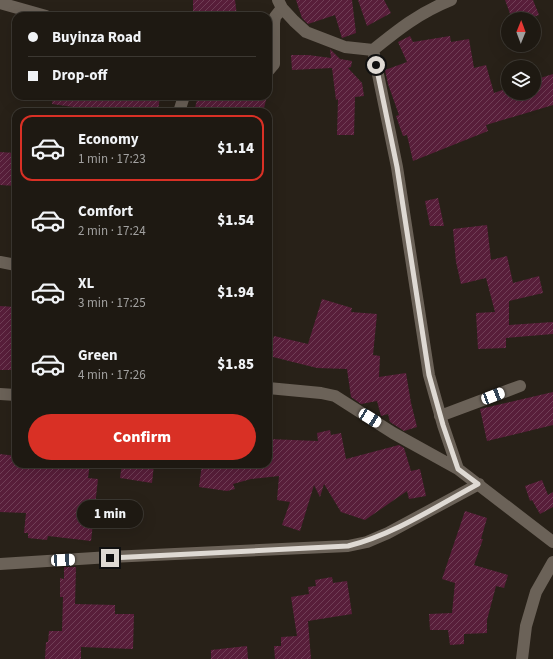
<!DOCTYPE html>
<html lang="en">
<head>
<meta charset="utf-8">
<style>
  body { margin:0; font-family:"Source Sans 3",sans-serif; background:#2b2620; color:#f1f3f6; height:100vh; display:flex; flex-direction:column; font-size:15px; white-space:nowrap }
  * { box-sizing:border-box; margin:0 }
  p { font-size:13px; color:#a1a09f }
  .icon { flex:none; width:22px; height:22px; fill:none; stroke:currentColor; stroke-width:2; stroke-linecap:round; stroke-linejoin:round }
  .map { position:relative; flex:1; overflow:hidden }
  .sheet { position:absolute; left:12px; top:108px; width:260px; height:360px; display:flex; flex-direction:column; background:#1e1912; border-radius:12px; box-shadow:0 4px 16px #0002,0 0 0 1px #3c3832 }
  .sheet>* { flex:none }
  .banner { position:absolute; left:12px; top:12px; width:260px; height:88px; border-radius:12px; box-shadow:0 4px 16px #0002,0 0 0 1px #3c3832; display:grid; align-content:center; height:88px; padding:0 16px; background:#1e1912 }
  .needle { width:26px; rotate:1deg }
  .fabs { position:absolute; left:501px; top:12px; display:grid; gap:8px }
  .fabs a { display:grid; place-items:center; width:40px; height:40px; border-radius:50%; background:#1e1912; box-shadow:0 4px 16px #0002,0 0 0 1px #3c3832; font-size:20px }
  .end { position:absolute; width:18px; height:18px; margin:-9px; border:5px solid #dfdad4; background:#111; box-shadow:0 0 0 2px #111 }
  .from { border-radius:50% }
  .bubble { position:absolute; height:28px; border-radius:14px; background:#1e1912; box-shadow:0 4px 16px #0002,0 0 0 1px #3c3832; font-size:13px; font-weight:800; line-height:28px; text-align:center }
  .car { position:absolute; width:12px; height:24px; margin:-12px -6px; border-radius:5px; box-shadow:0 0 3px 1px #0007; background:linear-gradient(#fff 24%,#345 0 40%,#fff 0 76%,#345 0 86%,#fff 0) }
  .banner b { display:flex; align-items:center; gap:14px; height:38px; font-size:15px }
  .banner b+b { border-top:1px solid #3c3832 }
  .banner i { width:10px; height:10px; background:#f1f3f6 }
  ul { padding:7px 0 0; list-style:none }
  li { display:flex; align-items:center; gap:12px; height:66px; margin:0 8px 6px; padding:0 8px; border:2px solid transparent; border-radius:12px }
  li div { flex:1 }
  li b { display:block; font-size:15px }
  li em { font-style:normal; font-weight:800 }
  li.active { border-color:#d93025 }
  li>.icon { width:36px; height:36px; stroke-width:1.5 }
  .button { display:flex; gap:8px; margin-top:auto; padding:8px 16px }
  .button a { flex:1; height:46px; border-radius:24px; background:#d93025; color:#fff; font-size:16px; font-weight:800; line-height:46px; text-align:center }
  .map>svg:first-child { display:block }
  .building { fill:url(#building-hatch) }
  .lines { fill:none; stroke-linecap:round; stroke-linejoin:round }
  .minor { stroke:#6b6258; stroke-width:12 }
  .route { stroke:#dfdad4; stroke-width:5 }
</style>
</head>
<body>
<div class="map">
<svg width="553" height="659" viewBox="0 0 553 659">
  <defs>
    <pattern id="building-hatch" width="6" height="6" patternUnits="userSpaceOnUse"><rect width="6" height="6" fill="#581e3a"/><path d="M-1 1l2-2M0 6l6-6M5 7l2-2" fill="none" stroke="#703e56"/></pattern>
  </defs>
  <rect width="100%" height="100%" fill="#282118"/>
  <path class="building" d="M193 0H235L237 16H193Z
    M296 0H352L356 33 342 38 335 15 308 24 302 18Z
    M358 0H384L391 13 367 26Z
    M505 0H533L539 15 527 19H512Z
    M410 36 413 42 450 36 451 42 469 39 474 68 486 65 494 93 508 88V93H534V80L553 74V105L486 125 488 131 413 161 407 135 403 136 396 116 399 115 388 84 385 70 407 62 398 42Z
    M330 49 340 59 352 61 351 67 348 68 362 83 364 96 355 97 354 135H337L338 99 336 100 332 68 292 70 291 55H308L331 58Z
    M53 96H160L158 112H108L52 104Z
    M198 96H267L263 112H194Z
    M0 152 16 153V186L0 185Z
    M438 198 444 226H430L425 201Z
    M487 225 491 260 507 256 513 283 539 276 543 293 509 301V325L553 322V334L506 338V348L478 349 476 313 495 312 486 278 461 284 456 262 453 229Z
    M322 299 352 308 351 312 377 314 373 355 380 356 379 377 406 373 411 403 417 427 404 431 390 422 388 414 381 416 377 401 361 404 351 397 347 369 317 368 269 356 274 336 308 344Z
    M0 306 16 307V370H0Z
    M553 392V425L487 441 480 409Z
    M330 430 331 435 341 433 346 459 399 445 404 448 411 471 420 469 426 496 409 499 407 491 365 520 341 512 324 484 320 497 314 485 300 531 282 525 290 502 277 500 279 476 251 479 233 484 235 489 227 491 199 487 202 464H268V439L318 441 317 433Z
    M0 454 16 456V464H90L88 478 98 479 91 541 48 536 47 540 28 538V533H24L26 513 0 512Z
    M122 464H154L152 483 120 478Z
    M542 480 548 495 553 492V507L540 514 532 500 530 501 525 486Z
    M465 511 487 518 481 539H483L474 565 508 575 504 588 496 586 487 620V633L464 634V644L450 645 448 630H430L429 614 452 613 455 583 442 579Z
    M64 567H76L75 604 115 605V614H134L133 649 81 647V659H45L46 642H48L49 631H62L63 597H60V578L64 579Z
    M332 577 333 583 347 581 352 614 308 621 311 659H275L274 646H281V637L297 636 291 597 309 594 308 587 316 586 315 580Z
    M247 646 248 659H211V650Z"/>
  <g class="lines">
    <path class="minor" d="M278 0 282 8 294 21 306 32 345 47 373 50 397 167 429 375 443 425 458 469 553 542
      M0 3 46 16
      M373 50C399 29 419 13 451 0
      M268 71 274 64V23L275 17 282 8
      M179 112 184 96
      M0 262 16 265
      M268 388 321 393 335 396 393 433 458 469
      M0 394 16 395
      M440 416 520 386
      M0 564 110 557 348 546 367 542 388 533 479 484
      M522 659 526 626 536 592 553 562"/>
  </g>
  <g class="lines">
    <path class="route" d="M110 558 348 546C393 535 437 506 478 484L458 469 443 425 429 375 397 167 376 65"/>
  </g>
</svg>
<div class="fabs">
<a><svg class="needle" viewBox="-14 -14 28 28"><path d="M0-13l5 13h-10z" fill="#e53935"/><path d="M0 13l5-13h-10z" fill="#a1a09f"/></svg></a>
<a><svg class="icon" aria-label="layers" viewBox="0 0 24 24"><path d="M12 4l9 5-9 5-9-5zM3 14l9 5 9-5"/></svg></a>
</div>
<i class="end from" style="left:376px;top:65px"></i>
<i class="end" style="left:110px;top:558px"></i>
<div class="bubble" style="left:77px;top:500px;width:66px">1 min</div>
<i class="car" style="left:493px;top:396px;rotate:69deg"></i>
<i class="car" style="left:370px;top:418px;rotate:122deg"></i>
<i class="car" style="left:63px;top:560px;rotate:87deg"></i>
<div class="banner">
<b><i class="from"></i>Buyinza Road</b>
<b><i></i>Drop-off</b>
</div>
<section class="sheet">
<ul>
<li class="active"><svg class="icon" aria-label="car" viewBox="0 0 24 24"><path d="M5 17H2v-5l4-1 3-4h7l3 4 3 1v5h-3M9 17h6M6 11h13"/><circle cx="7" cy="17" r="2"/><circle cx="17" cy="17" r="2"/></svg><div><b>Economy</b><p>1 min · 17:23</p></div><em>$1.14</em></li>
<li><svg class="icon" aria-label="car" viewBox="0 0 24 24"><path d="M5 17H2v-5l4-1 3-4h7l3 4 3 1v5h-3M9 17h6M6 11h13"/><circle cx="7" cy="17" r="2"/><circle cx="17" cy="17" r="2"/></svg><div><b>Comfort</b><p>2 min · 17:24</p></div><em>$1.54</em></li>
<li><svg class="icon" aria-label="car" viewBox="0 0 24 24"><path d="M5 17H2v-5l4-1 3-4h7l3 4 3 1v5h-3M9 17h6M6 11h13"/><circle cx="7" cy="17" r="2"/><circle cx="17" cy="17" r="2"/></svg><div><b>XL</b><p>3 min · 17:25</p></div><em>$1.94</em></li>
<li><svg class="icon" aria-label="car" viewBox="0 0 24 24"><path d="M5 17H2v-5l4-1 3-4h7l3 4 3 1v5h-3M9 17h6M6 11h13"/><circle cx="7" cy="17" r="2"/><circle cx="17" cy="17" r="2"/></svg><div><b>Green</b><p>4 min · 17:26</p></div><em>$1.85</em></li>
</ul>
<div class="button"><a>Confirm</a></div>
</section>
</div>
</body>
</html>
